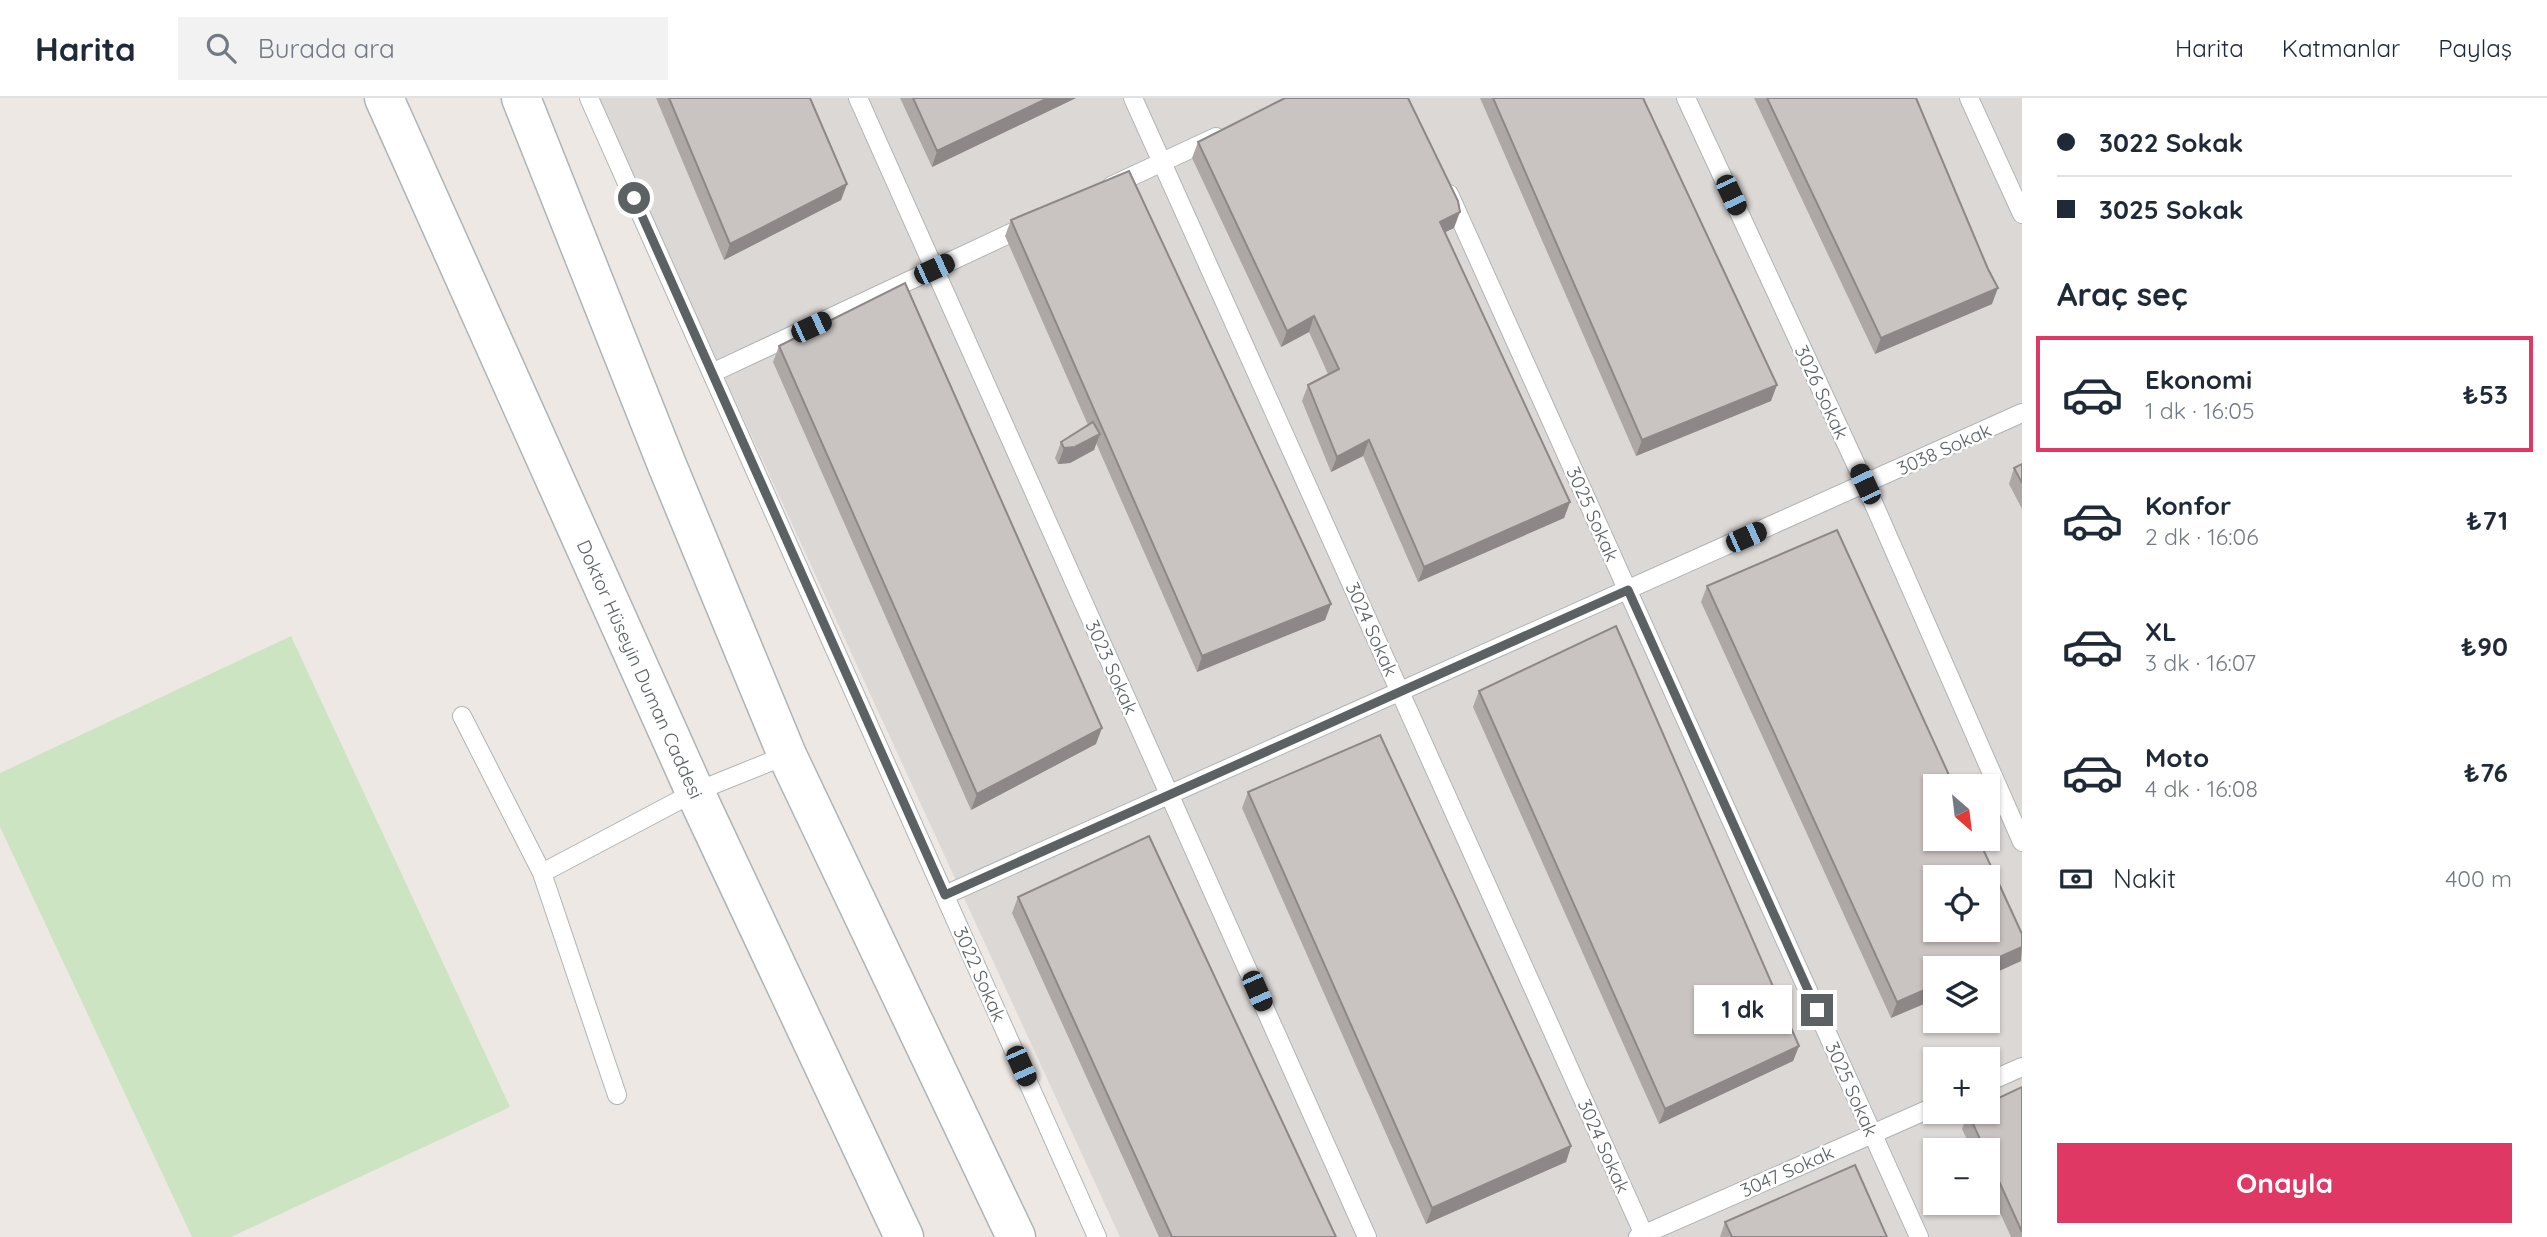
<!DOCTYPE html>
<html lang="tr">
<head>
<meta charset="utf-8">
<style>
  body { margin:0; font-family:Quicksand,sans-serif; background:#f2f2f3; color:#1f2937; height:100vh; display:flex; flex-direction:column; font-size:26px; white-space:nowrap }
  * { box-sizing:border-box; margin:0 }
  p { font-size:23px; color:#747a83 }
  .icon { flex:none; width:38px; height:38px; fill:none; stroke:currentColor; stroke-width:2; stroke-linecap:round; stroke-linejoin:round }
  .map { position:relative; flex:1; overflow:hidden }
  .drawer { display:flex; flex-direction:column; background:#fff; width:525px }
  .drawer>* { flex:none }
  .hud { display:grid; align-content:center; height:154px; padding:0 35px; background:#fff }
  .needle { width:46px; rotate:152deg }
  .fabs { position:absolute; left:1923px; top:676px; display:grid; gap:14px }
  .fabs a { display:grid; place-items:center; width:77px; height:77px; border-radius:0px; background:#fff; box-shadow:0 2px 5px #0004; font-size:35px }
  .end { position:absolute; width:32px; height:32px; margin:-16px; border:9px solid #5c6264; background:#fff; box-shadow:0 0 0 4px #fff }
  .from { border-radius:50% }
  .bubble { position:absolute; height:49px; border-radius:0px; background:#fff; box-shadow:0 2px 5px #0004; font-size:23px; font-weight:700; line-height:49px; text-align:center }
  .car { position:absolute; width:21px; height:42px; margin:-21px -10px; border-radius:9px; box-shadow:0 0 5px 2px #0007; background:linear-gradient(#222 24%,#8ab4d8 0 40%,#222 0 76%,#8ab4d8 0 86%,#222 0) }
  .hud b { display:flex; align-items:center; gap:24px; height:66px; font-size:26px }
  .hud b+b { border-top:2px solid #e0e1e3 }
  .hud i { width:18px; height:18px; background:#1f2937 }
  ul { padding:0; list-style:none }
  li { display:flex; align-items:center; gap:21px; height:116px; margin:0 14px 10px; padding:0 21px; border:4px solid transparent; border-radius:0px }
  li div { flex:1 }
  li b { display:block; font-size:26px }
  li em { font-style:normal; font-weight:700 }
  li.active { border-color:#df3865 }
  li>.icon { width:63px; height:63px; stroke-width:1.5 }
  h2 { padding:0 35px; font-size:32px; line-height:84px }
  .pay { display:flex; align-items:center; gap:18px; height:77px; padding:0 35px; font-size:26px }
  .pay p { margin-inline-start:auto }
  .primary-button { display:flex; gap:14px; margin-top:auto; padding:14px 35px }
  .primary-button a { flex:1; height:80px; border-radius:0px; background:#df3865; color:#fff; font-size:28px; font-weight:700; line-height:80px; text-align:center }
  header { display:flex; align-items:center; gap:42px; box-sizing:border-box; height:98px; padding:0 35px; background:#fff; border-bottom:2px solid #e0e1e3 }
  header strong { font-size:33px }
  nav { display:flex; gap:38px; margin-inline-start:auto; font-size:24px }
  .search { width:490px; height:63px; background:#f2f2f3; display:flex; align-items:center; gap:18px; box-sizing:border-box; padding:0 24px; border-radius:0px; color:#747a83; font-size:26px }
  main { display:flex; flex:1; min-height:0 }
  .map>svg:first-child { display:block }
  .industrial { fill:#dcd8d6; fill-rule:evenodd }
  .green { fill:#cde4c2 }
  .lines { fill:none; stroke-linecap:round; stroke-linejoin:round }
  .lane-casing { stroke:#afb4b6; stroke-width:20 }
  .secondary-casing { stroke:#aeb4b6; stroke-width:41 }
  .lane { stroke:#fff; stroke-width:18 }
  .secondary { stroke:#fff; stroke-width:38 }
  .wall { fill:#ada8a6 }
  .shaded-wall { fill:#8d8887 }
  .building { fill:#c9c3c1; stroke:#8d8887; stroke-width:2; fill-rule:evenodd }
  .route { stroke:#5c6264; stroke-width:9 }
  .labels { text-anchor:middle; stroke-width:5; stroke-linejoin:round; paint-order:stroke }
  .street-label { font-size:19px; fill:#5c6264; stroke:#fff }
</style>
</head>
<body>
<header>
<strong>Harita</strong>
<div class="search"><svg class="icon" aria-label="search" viewBox="0 0 24 24"><circle cx="10" cy="10" r="6"/><path d="M15 15l6 6"/></svg>Burada ara</div>
<nav><a>Harita</a><a>Katmanlar</a><a>Paylaş</a></nav>
</header>
<main>
<div class="map">
<svg width="2022" height="1139" viewBox="0 0 2022 1139">
  <rect width="100%" height="100%" fill="#eee8e4"/>
  <path class="industrial" d="M596 0H2022V1139H1120ZM1936 688H1988V740H1936ZM1936 779H1988V831H1936ZM1936 870H1988V922H1936ZM1936 961H1988V1013H1936ZM1936 1052H1988V1104H1936Z"/>
  <path class="green" d="M291 538 510 1009 231 1139H192L0 729V675Z"/>
  <g class="lines">
    <g class="lane-casing">
      <path id="lane" d="M589 0 1097 1139
        M858 0 1367 1139
        M1133 0 1645 1139
        M1686 0 1865 386 2022 744
        M1969 0 2022 116
        M1111 88 1216 39
        M1449 96 1919 1139
        M712 275 1026 128
        M462 618 542 775 617 997
        M542 775 695 694 787 657
        M945 797 2022 315
        M1988 984 2022 969
        M1638 1139 1936 1008"/>
    </g>
    <g class="secondary-casing">
      <g id="secondary">
        <path id="s1" d="M384 0 695 694 904 1139"/>
        <path d="M521 0 667 367 787 657 1016 1139"/>
      </g>
    </g>
    <use href="#lane" class="lane"/>
    <use href="#secondary" class="secondary"/>
  </g>
  <path class="wall" d="M656 0H810L847 86 841 102 724 162Z
    M900 0H1076L932 69Z
    M1480 0H1643L1771 303 1636 358Z
    M1754 0H1916L1992 206 1875 256Z
    M1198 44 1454 130 1445 134 1570 404 1564 420 1418 484 1363 358 1331 374 1302 303 1308 287 1328 276 1309 234 1281 249 1192 60Z
    M1011 122 1331 506 1325 522 1197 574 1096 345 1094 352 1070 365 1058 366 1055 360 1061 344 1088 327 1005 138Z
    M779 248 1096 646 971 712 773 264Z
    M2022 366V411L2009 386 2014 370Z
    M1707 488 2022 836 2021 863 1988 878V870L1891 920 1701 504Z
    M1479 593 1799 948 1793 963 1659 1026 1473 609Z
    M1248 694 1571 1048 1566 1064 1426 1126 1242 710Z
    M1018 799 1336 1139H1159L1012 815Z
    M2022 989V1139H2011L1988 1088V1052H1972L1962 1031 1968 1015Z
    M1725 1124 1887 1139H1720Z"/>
  <path class="shaded-wall" d="M1048 0H1076L932 69 937 53Z
    M847 86 841 102 724 162 730 146Z
    M1460 114 1454 130 1435 139 1440 124Z
    M1998 190 1992 206 1875 256 1881 240Z
    M1314 218 1309 234 1281 249 1287 233Z
    M1777 287 1771 303 1636 358 1642 342Z
    M1100 336 1094 352 1070 365 1058 366 1064 350Z
    M1369 342 1363 358 1331 374 1337 359Z
    M1570 404 1564 420 1418 484 1424 469Z
    M1331 506 1325 522 1197 574 1202 558Z
    M1102 630 1096 646 971 712 977 696Z
    M2022 849 2021 863 1988 878V870H1975Z
    M1936 887V901L1891 920 1897 904Z
    M1799 948 1793 963 1659 1026 1665 1011Z
    M1571 1048 1566 1064 1426 1126 1432 1110Z"/>
  <path class="building" d="M669 0H810L847 86 730 146Z
    M913 0H1048L937 53Z
    M1285 0H1408L1458 103 1460 114 1440 124 1570 404 1424 469 1369 342 1337 359 1308 287 1339 271 1314 218 1287 233 1198 44Z
    M1493 0H1643L1777 287 1642 342Z
    M1767 0H1916L1988 171 1998 190 1881 240Z
    M1129 73 1331 506 1202 558 1011 122Z
    M905 185 1102 630 977 696 779 248Z
    M1093 324 1100 336 1075 349 1064 350 1061 344Z
    M2022 366V385L2014 370Z
    M1837 432 1954 688H1936V740H1978L2022 836V849L1975 870H1936V887L1897 904 1707 488ZM1936 779H1988V831H1936Z
    M1616 528 1799 948 1665 1011 1479 593Z
    M1380 637 1571 1048 1432 1110 1248 694Z
    M1149 738 1336 1139H1172L1018 799Z
    M2022 989V1134L1988 1059V1052H1985L1968 1015 1972 1013H1988V1005Z
    M1855 1067 1887 1139H1732L1725 1124Z"/>
  <g class="lines">
    <path class="route" d="M634 100 945 797 1628 492 1817 912"/>
  </g>
  <g class="labels">
    <g class="street-label">
      <text transform="translate(1822 294) rotate(65)" y="7">3026 Sokak</text>
      <text transform="translate(1944 351) rotate(-24)" y="7">3038 Sokak</text>
      <text transform="translate(1593 416) rotate(66)" y="7">3025 Sokak</text>
      <text transform="translate(1372 531) rotate(66)" y="7">3024 Sokak</text>
      <text transform="translate(1112 569) rotate(66)" y="7">3023 Sokak</text>
      <text dy="7" stroke="none"><textPath href="#s1" startOffset="626">Doktor Hüseyin Duman Caddesi</textPath></text>
      <text transform="translate(980 876) rotate(66)" y="7">3022 Sokak</text>
      <text transform="translate(1852 991) rotate(66)" y="7">3025 Sokak</text>
      <text transform="translate(1604 1048) rotate(66)" y="7">3024 Sokak</text>
      <text transform="translate(1787 1073) rotate(-24)" y="7">3047 Sokak</text>
    </g>
  </g>
</svg>
<div class="fabs">
<a><svg class="needle" viewBox="-14 -14 28 28"><path d="M0-13l5 13h-10z" fill="#e53935"/><path d="M0 13l5-13h-10z" fill="#747a83"/></svg></a>
<a><svg class="icon" aria-label="locate" viewBox="0 0 24 24"><circle cx="12" cy="12" r="6"/><path d="M12 2v4M12 18v4M2 12h4M18 12h4"/></svg></a>
<a><svg class="icon" aria-label="layers" viewBox="0 0 24 24"><path d="M12 4l9 5-9 5-9-5zM3 14l9 5 9-5"/></svg></a>
<a>+</a>
<a>−</a>
</div>
<i class="end from" style="left:634px;top:100px"></i>
<i class="end" style="left:1817px;top:912px"></i>
<div class="bubble" style="left:1694px;top:887px;width:98px">1 dk</div>
<i class="car" style="left:1731px;top:97px;rotate:155deg"></i>
<i class="car" style="left:934px;top:171px;rotate:65deg"></i>
<i class="car" style="left:811px;top:229px;rotate:65deg"></i>
<i class="car" style="left:1865px;top:386px;rotate:335deg"></i>
<i class="car" style="left:1746px;top:439px;rotate:66deg"></i>
<i class="car" style="left:1257px;top:893px;rotate:156deg"></i>
<i class="car" style="left:1021px;top:968px;rotate:156deg"></i>
</div>
<section class="drawer">
<div class="hud">
<b><i class="from"></i>3022 Sokak</b>
<b><i></i>3025 Sokak</b>
</div>
<h2>Araç seç</h2>
<ul>
<li class="active"><svg class="icon" aria-label="car" viewBox="0 0 24 24"><path d="M5 17H2v-5l4-1 3-4h7l3 4 3 1v5h-3M9 17h6M6 11h13"/><circle cx="7" cy="17" r="2"/><circle cx="17" cy="17" r="2"/></svg><div><b>Ekonomi</b><p>1 dk · 16:05</p></div><em>₺53</em></li>
<li><svg class="icon" aria-label="car" viewBox="0 0 24 24"><path d="M5 17H2v-5l4-1 3-4h7l3 4 3 1v5h-3M9 17h6M6 11h13"/><circle cx="7" cy="17" r="2"/><circle cx="17" cy="17" r="2"/></svg><div><b>Konfor</b><p>2 dk · 16:06</p></div><em>₺71</em></li>
<li><svg class="icon" aria-label="car" viewBox="0 0 24 24"><path d="M5 17H2v-5l4-1 3-4h7l3 4 3 1v5h-3M9 17h6M6 11h13"/><circle cx="7" cy="17" r="2"/><circle cx="17" cy="17" r="2"/></svg><div><b>XL</b><p>3 dk · 16:07</p></div><em>₺90</em></li>
<li><svg class="icon" aria-label="car" viewBox="0 0 24 24"><path d="M5 17H2v-5l4-1 3-4h7l3 4 3 1v5h-3M9 17h6M6 11h13"/><circle cx="7" cy="17" r="2"/><circle cx="17" cy="17" r="2"/></svg><div><b>Moto</b><p>4 dk · 16:08</p></div><em>₺76</em></li>
</ul>
<div class="pay"><svg class="icon" aria-label="cash" viewBox="0 0 24 24"><path d="M3 7h18v10H3z"/><circle cx="12" cy="12" r="2"/></svg>Nakit<p>400 m</p></div>
<div class="primary-button"><a>Onayla</a></div>
</section>
</main>
</body>
</html>
